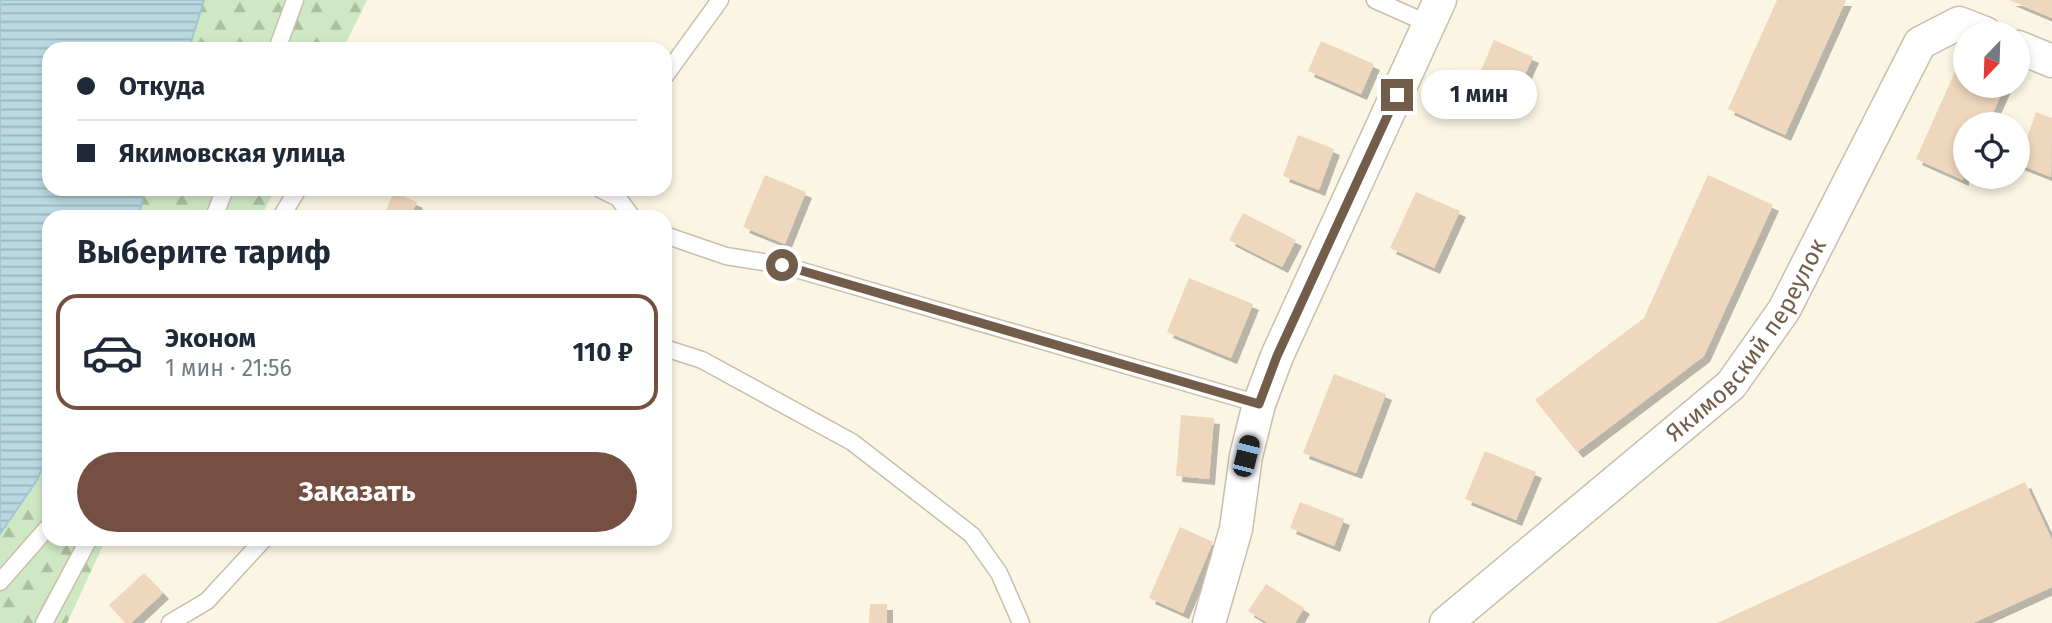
<!DOCTYPE html>
<html lang="ru">
<head>
<meta charset="utf-8">
<style>
  body { margin:0; font-family:"Fira Sans",sans-serif; background:#f6f6f7; color:#1f2937; height:100vh; display:flex; flex-direction:column; font-size:26px; white-space:nowrap }
  * { box-sizing:border-box; margin:0 }
  p { font-size:23px; color:#747a83 }
  .icon { flex:none; width:38px; height:38px; fill:none; stroke:currentColor; stroke-width:2; stroke-linecap:round; stroke-linejoin:round }
  .map { position:relative; flex:1; overflow:hidden }
  .panel { position:absolute; left:42px; top:210px; width:630px; height:336px; display:flex; flex-direction:column; background:#fff; border-radius:21px; box-shadow:0 4px 10px #0003 }
  .panel>* { flex:none }
  .top-card { position:absolute; left:42px; top:42px; width:630px; height:154px; border-radius:21px; box-shadow:0 4px 10px #0003; display:grid; align-content:center; height:154px; padding:0 35px; background:#fff }
  .needle { width:46px; rotate:203deg }
  .buttons { position:absolute; left:1953px; top:21px; display:grid; gap:14px }
  .buttons a { display:grid; place-items:center; width:77px; height:77px; border-radius:50%; background:#fff; box-shadow:0 4px 10px #0003; font-size:35px }
  .end { position:absolute; width:32px; height:32px; margin:-16px; border:9px solid #725d4b; background:#fff; box-shadow:0 0 0 4px #fff }
  .from { border-radius:50% }
  .bubble { position:absolute; height:49px; border-radius:24px; background:#fff; box-shadow:0 4px 10px #0003; font-size:23px; font-weight:700; line-height:49px; text-align:center }
  .car { position:absolute; width:21px; height:42px; margin:-21px -10px; border-radius:9px; box-shadow:0 0 5px 2px #0007; background:linear-gradient(#222 24%,#8ab4d8 0 40%,#222 0 76%,#8ab4d8 0 86%,#222 0) }
  .top-card b { display:flex; align-items:center; gap:24px; height:66px; font-size:26px }
  .top-card b+b { border-top:2px solid #e0e1e3 }
  .top-card i { width:18px; height:18px; background:#1f2937 }
  ul { padding:0; list-style:none }
  li { display:flex; align-items:center; gap:21px; height:116px; margin:0 14px 10px; padding:0 21px; border:4px solid transparent; border-radius:21px }
  li div { flex:1 }
  li b { display:block; font-size:26px }
  li em { font-style:normal; font-weight:700 }
  li.on { border-color:#755042 }
  li>.icon { width:63px; height:63px; stroke-width:1.5 }
  h2 { padding:0 35px; font-size:32px; line-height:84px }
  .action { display:flex; gap:14px; margin-top:auto; padding:14px 35px }
  .action a { flex:1; height:80px; border-radius:42px; background:#755042; color:#fff; font-size:28px; font-weight:700; line-height:80px; text-align:center }
  .map>svg:first-child { display:block }
  .forest { fill:url(#forest-firs) }
  .water { fill:url(#water-rules); stroke:#a1c7d5; stroke-width:2 }
  .building { fill:#efd7bd; filter:url(#shadow) }
  .lines { fill:none; stroke-linecap:round; stroke-linejoin:round }
  .lane-casing { stroke:#ccbdab; stroke-width:19 }
  .street-casing { stroke:#ccbdab; stroke-width:35 }
  .lane { stroke:#fff; stroke-width:16 }
  .street { stroke:#fff; stroke-width:32 }
  .route { stroke:#725d4b; stroke-width:9 }
  .labels { text-anchor:middle; stroke-width:5; stroke-linejoin:round; paint-order:stroke }
  .street-label { font-size:24px; fill:#725d4b; stroke:#fef8ea }
</style>
</head>
<body>
<div class="map">
<svg width="2052" height="623" viewBox="0 0 2052 623">
  <defs>
    <pattern id="forest-firs" width="22" height="20" patternUnits="userSpaceOnUse" patternTransform="scale(1.75)"><rect width="22" height="20" fill="#cee8c4"/><path d="M5 1l3.5 6h-7zM16 11l3.5 6h-7z" fill="#acbfa1"/></pattern>
    <pattern id="water-rules" width="6" height="5" patternUnits="userSpaceOnUse" patternTransform="scale(1.75)"><rect width="6" height="5" fill="#bad9e3"/><path d="M0 2.5h6" fill="none" stroke="#9cb3ba"/></pattern>
    <filter id="shadow"><feDropShadow dx="6" dy="6" stdDeviation="0" flood-color="#0004"/></filter>
  </defs>
  <rect width="100%" height="100%" fill="#fbf5e4"/>
  <path class="forest" d="M204 0H367L343 49H189Z
    M146 189H275L261 217H138Z
    M49 452V539H106L67 623H0V534L37 480Z"/>
  <path class="water" d="M0 0H204L189 49H49V189H146L138 217H49V452L37 480 0 534Z"/>
  <path class="building" d="M1777 0H1846L1785 135 1728 109Z
    M2009 0H2052V18Z
    M1494 40 1533 57 1514 99 1476 82Z
    M1321 41 1374 64 1361 94 1308 71Z
    M1965 49V86H2005L1988 124H1965L1963 180 1916 159Z
    M2036 112 2052 118 2051 177 2018 164Z
    M1298 135 1334 149 1319 190 1283 176Z
    M765 175 806 192 785 244 743 227Z
    M1708 175 1773 205 1704 356 1577 452 1535 400 1644 318Z
    M394 192 417 202 410 217H383Z
    M1416 192 1460 211 1434 268 1390 248Z
    M1243 213 1296 240 1282 267 1229 240Z
    M1189 278 1253 304 1231 358 1167 332Z
    M1334 374 1386 394 1356 473 1303 453Z
    M1181 415 1214 418 1209 479 1176 476Z
    M1485 451 1536 472 1516 520 1465 499Z
    M2025 482 2052 540V587L1973 623H1717Z
    M1300 502 1344 519 1334 546 1290 528Z
    M1180 527 1213 542 1183 613 1149 598Z
    M144 573 163 593 131 623H125L109 605Z
    M1266 584 1304 608 1295 623H1268L1248 611Z
    M870 604H887V623H869Z"/>
  <g class="lines">
    <g class="lane-casing">
      <path id="lane" d="M1375 0 1429 24
        M277 49 295 0
        M665 76 720 0
        M600 189 618 198
        M618 189V198L632 217
        M214 217 225 189
        M281 217 298 189
        M665 235 726 256 782 265 1259 404
        M665 348 702 360 852 442 972 535 999 573 1021 623
        M0 582 49 526
        M44 623 89 539
        M170 623 207 601 264 539"/>
    </g>
    <g class="street-casing">
      <g id="street">
        <path d="M2018 47 2052 61"/>
        <path d="M1209 623 1236 529 1246 456 1259 404 1277 356 1440 0"/>
        <path id="s1" d="M1446 623 1731 385 1784 310 1920 43 1959 23 1985 33"/>
      </g>
    </g>
    <use href="#lane" class="lane"/>
    <use href="#street" class="street"/>
  </g>
  <g class="lines">
    <path class="route" d="M782 265 1259 404 1277 356 1397 95"/>
  </g>
  <g class="labels">
    <g class="street-label">
      <text dy="8" stroke="none"><textPath href="#s1" startOffset="416">Якимовский переулок</textPath></text>
    </g>
  </g>
</svg>
<div class="buttons">
<a><svg class="needle" viewBox="-14 -14 28 28"><path d="M0-13l5 13h-10z" fill="#e53935"/><path d="M0 13l5-13h-10z" fill="#747a83"/></svg></a>
<a><svg class="icon" aria-label="locate" viewBox="0 0 24 24"><circle cx="12" cy="12" r="6"/><path d="M12 2v4M12 18v4M2 12h4M18 12h4"/></svg></a>
</div>
<i class="end from" style="left:782px;top:265px"></i>
<i class="end" style="left:1397px;top:95px"></i>
<div class="bubble" style="left:1421px;top:70px;width:116px">1 мин</div>
<i class="car" style="left:1246px;top:456px;rotate:14deg"></i>
<div class="top-card">
<b><i class="from"></i>Откуда</b>
<b><i></i>Якимовская улица</b>
</div>
<section class="panel">
<h2>Выберите тариф</h2>
<ul>
<li class="on"><svg class="icon" aria-label="car" viewBox="0 0 24 24"><path d="M5 17H2v-5l4-1 3-4h7l3 4 3 1v5h-3M9 17h6M6 11h13"/><circle cx="7" cy="17" r="2"/><circle cx="17" cy="17" r="2"/></svg><div><b>Эконом</b><p>1 мин · 21:56</p></div><em>110 ₽</em></li>
</ul>
<div class="action"><a>Заказать</a></div>
</section>
</div>
</body>
</html>
